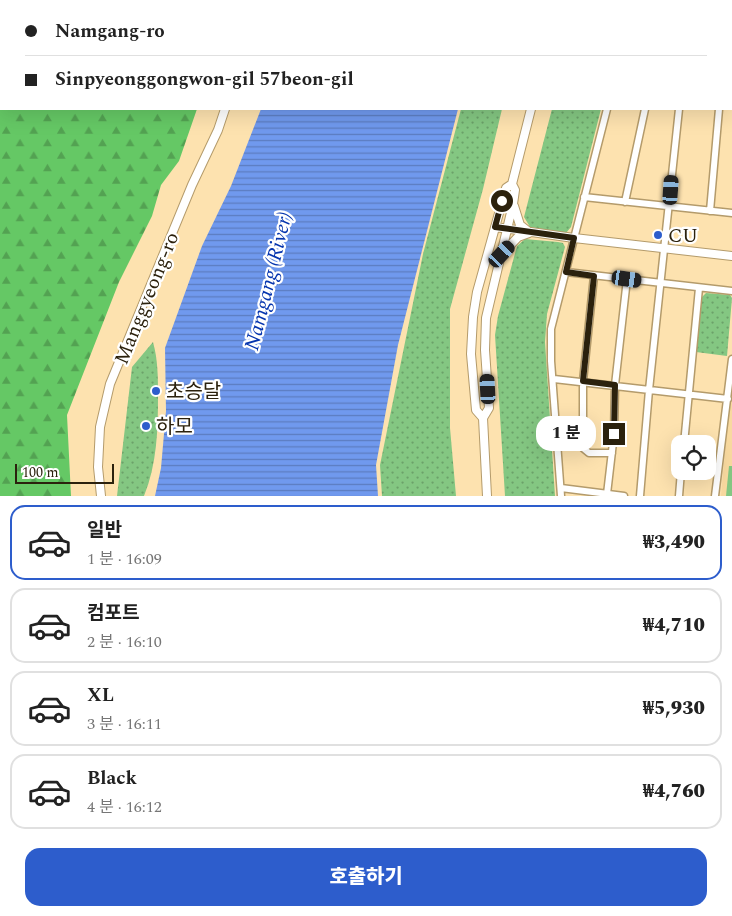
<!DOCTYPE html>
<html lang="ko">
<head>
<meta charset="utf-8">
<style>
  body { margin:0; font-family:Spectral,"Noto Sans KR",serif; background:#f2f2f2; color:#222; height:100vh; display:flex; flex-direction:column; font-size:19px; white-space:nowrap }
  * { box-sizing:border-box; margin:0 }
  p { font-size:16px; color:#767676 }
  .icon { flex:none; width:28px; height:28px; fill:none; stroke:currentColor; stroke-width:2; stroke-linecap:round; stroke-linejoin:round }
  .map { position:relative; height:496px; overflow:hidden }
  .side { display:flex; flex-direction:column; background:#fff; flex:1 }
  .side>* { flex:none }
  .guide { position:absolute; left:0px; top:0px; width:732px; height:110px; box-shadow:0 5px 20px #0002; display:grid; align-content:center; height:110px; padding:0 25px; background:#fff }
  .buttons { position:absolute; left:671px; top:435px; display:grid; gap:10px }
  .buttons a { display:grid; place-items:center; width:45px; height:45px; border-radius:10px; background:#fff; box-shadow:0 5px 20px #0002; font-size:25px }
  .scale { position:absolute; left:15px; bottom:12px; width:99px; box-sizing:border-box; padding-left:5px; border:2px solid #2b210d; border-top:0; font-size:14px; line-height:18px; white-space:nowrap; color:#2b210d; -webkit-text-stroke:4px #fff; paint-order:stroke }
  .end { position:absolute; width:22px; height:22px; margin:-11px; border:6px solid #2b210d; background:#fff; box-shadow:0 0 0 2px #fff }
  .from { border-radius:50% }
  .bubble { position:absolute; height:35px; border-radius:15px; background:#fff; box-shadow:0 5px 20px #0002; font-size:16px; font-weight:800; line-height:35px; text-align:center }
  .car { position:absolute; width:15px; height:30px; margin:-15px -8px; border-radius:6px; box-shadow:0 0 4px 1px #0007; background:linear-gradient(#222 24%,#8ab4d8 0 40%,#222 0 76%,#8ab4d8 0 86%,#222 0) }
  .guide b { display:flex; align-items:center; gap:18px; height:48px; font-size:19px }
  .guide b+b { border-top:1px solid #e0e0e0 }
  .guide i { width:12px; height:12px; background:#222 }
  ul { padding:9px 0 0; list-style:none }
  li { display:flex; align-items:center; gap:15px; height:75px; margin:0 10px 8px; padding:0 15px; border:2px solid #e0e0e0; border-radius:15px }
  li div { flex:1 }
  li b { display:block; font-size:19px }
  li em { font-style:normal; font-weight:800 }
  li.on { border-color:#2d5dcc }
  li>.icon { width:45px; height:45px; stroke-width:1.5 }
  .primary-button { display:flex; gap:10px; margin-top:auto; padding:10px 25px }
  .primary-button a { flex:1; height:58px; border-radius:15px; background:#2d5dcc; color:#fff; font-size:20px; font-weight:800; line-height:58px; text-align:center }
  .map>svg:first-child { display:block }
  .built { fill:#f8d99f }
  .forest { fill:url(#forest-firs) }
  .park { fill:url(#park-dots) }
  .garden { fill:#84c782 }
  .water { fill:url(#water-rules) }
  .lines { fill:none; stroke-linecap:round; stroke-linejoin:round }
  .minor-casing { stroke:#b49b6b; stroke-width:9 }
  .tertiary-casing { stroke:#b49b6b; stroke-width:10 }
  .minor { stroke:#fff; stroke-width:6 }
  .tertiary { stroke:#fff; stroke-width:8 }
  .route { stroke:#2b210d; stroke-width:6 }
  .poi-dot { fill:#2d5dcc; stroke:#fff; stroke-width:2 }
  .labels { text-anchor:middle; stroke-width:4.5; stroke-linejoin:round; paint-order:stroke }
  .poi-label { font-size:20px; fill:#2b210d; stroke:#fff; text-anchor:start }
  .street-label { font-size:20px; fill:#2b210d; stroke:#fff }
  .water-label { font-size:21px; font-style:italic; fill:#0635ae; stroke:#fff }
</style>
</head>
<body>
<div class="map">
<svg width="732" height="496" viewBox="0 0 732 496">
  <defs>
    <pattern id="forest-firs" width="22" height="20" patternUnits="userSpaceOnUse" patternTransform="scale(1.25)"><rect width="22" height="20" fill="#65c865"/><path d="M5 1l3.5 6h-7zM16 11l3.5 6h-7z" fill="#53a252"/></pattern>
    <pattern id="park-dots" width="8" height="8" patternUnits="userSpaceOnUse" patternTransform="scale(1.25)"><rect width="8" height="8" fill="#84c782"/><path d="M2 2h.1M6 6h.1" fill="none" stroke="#6ca169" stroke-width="1.8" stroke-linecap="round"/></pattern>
    <pattern id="water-rules" width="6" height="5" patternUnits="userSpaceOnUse" patternTransform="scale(1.25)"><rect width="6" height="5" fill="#7099ee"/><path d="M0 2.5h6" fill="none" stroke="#5c7cbf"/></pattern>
  </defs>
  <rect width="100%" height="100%" fill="#fde2af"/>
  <path class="built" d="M732 390V496H721L726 441Z"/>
  <path class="forest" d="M0 0H216L1 1V109H197L179 161 161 185 152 216 119 282 67 415 71 496H0Z"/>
  <path class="park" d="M461 109H502L483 189 450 309V428L456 496H382L380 465 423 254Z
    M552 109H601L571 227 566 233 530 227 524 217Z
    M525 239 558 242 563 243 565 247 547 314 545 342 555 496H505L495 335 498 316 517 246Z
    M706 293 730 295 732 298 727 356 696 352 702 297Z
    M153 342C158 360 158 377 158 396 158 430 157 464 144 496H117L132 367Z"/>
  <path class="garden" d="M729 466H732V496H726Z"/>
  <path class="water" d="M292 0H486L292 1Z
    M261 109H458L398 345 376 465 378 496H155L161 468 166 411 165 348 202 246 231 186Z"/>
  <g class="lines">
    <g class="minor-casing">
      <path id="minor" d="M633 1V0
        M665 1V0
        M701 1 702 0
        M731 34 732 31
        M731 102H732
        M584 197 732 213
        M625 202 645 109
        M710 211 719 109
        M566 272 732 291
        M594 276 583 381V448L589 453H612
        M554 379 728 399
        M684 444 699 288
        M561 488 624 496
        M607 494 614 434 615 385 627 279
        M561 496 551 361V329L607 109
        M640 496 649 390 679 109
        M679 496 681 471
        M715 496 732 359"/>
    </g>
    <g class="tertiary-casing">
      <path id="tertiary" d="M254 1V0
        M559 1 560 0
        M514 206 520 225 529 232
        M495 227 574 238 732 256
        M503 253 518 237 529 233
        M483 418 476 410 471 354 473 317 477 292 506 188 512 184
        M101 496 98 467 100 427 110 384 192 185 218 130 225 109
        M487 496 483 418 489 408 485 350 486 318 513 204 515 190 512 184 531 109"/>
    </g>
    <use href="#minor" class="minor"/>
    <use href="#tertiary" class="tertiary"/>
  </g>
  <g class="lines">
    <path class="route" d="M502 201 495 227 574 238 566 272 594 276 583 381 615 385 614 434"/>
  </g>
  <g class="poi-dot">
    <circle cx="658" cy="235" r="5"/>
    <circle cx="156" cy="391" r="5"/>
    <circle cx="146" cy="426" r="5"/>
  </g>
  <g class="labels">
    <g class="poi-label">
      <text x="668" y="242">CU</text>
      <text x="166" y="398">초승달</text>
      <text x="156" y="433">하모</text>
    </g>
    <g class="street-label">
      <text transform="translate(146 298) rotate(-68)" y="7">Manggyeong-ro</text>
    </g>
    <g class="water-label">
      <text transform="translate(268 281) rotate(-76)" y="7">Namgang (River)</text>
    </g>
  </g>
</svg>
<div class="buttons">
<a><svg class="icon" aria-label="locate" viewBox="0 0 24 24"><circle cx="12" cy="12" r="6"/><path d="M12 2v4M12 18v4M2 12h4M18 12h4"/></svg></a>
</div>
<div class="scale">100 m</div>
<i class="end from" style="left:502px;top:201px"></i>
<i class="end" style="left:614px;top:434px"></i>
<div class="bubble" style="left:536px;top:416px;width:60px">1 분</div>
<i class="car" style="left:671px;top:190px;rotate:4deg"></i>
<i class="car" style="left:502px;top:254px;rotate:43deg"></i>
<i class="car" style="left:627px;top:279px;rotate:98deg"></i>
<i class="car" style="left:488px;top:389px;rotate:357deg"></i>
<div class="guide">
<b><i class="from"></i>Namgang-ro</b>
<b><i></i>Sinpyeonggongwon-gil 57beon-gil</b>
</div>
</div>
<section class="side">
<ul>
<li class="on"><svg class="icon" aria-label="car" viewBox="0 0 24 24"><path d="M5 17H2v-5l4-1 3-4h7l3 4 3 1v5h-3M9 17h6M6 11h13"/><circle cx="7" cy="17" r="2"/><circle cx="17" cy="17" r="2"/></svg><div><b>일반</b><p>1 분 · 16:09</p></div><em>₩3,490</em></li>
<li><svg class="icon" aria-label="car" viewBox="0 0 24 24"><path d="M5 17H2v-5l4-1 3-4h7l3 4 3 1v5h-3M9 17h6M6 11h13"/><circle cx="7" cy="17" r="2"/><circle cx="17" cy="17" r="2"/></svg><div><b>컴포트</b><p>2 분 · 16:10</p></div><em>₩4,710</em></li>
<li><svg class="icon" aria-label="car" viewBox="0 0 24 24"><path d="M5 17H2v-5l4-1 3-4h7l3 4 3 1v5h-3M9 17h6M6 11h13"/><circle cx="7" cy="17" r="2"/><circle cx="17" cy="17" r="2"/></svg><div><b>XL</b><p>3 분 · 16:11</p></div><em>₩5,930</em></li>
<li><svg class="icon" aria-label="car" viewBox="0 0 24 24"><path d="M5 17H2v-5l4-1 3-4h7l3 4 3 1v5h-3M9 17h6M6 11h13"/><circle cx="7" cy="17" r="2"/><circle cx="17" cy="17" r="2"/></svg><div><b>Black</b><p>4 분 · 16:12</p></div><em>₩4,760</em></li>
</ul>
<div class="primary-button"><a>호출하기</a></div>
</section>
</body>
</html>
